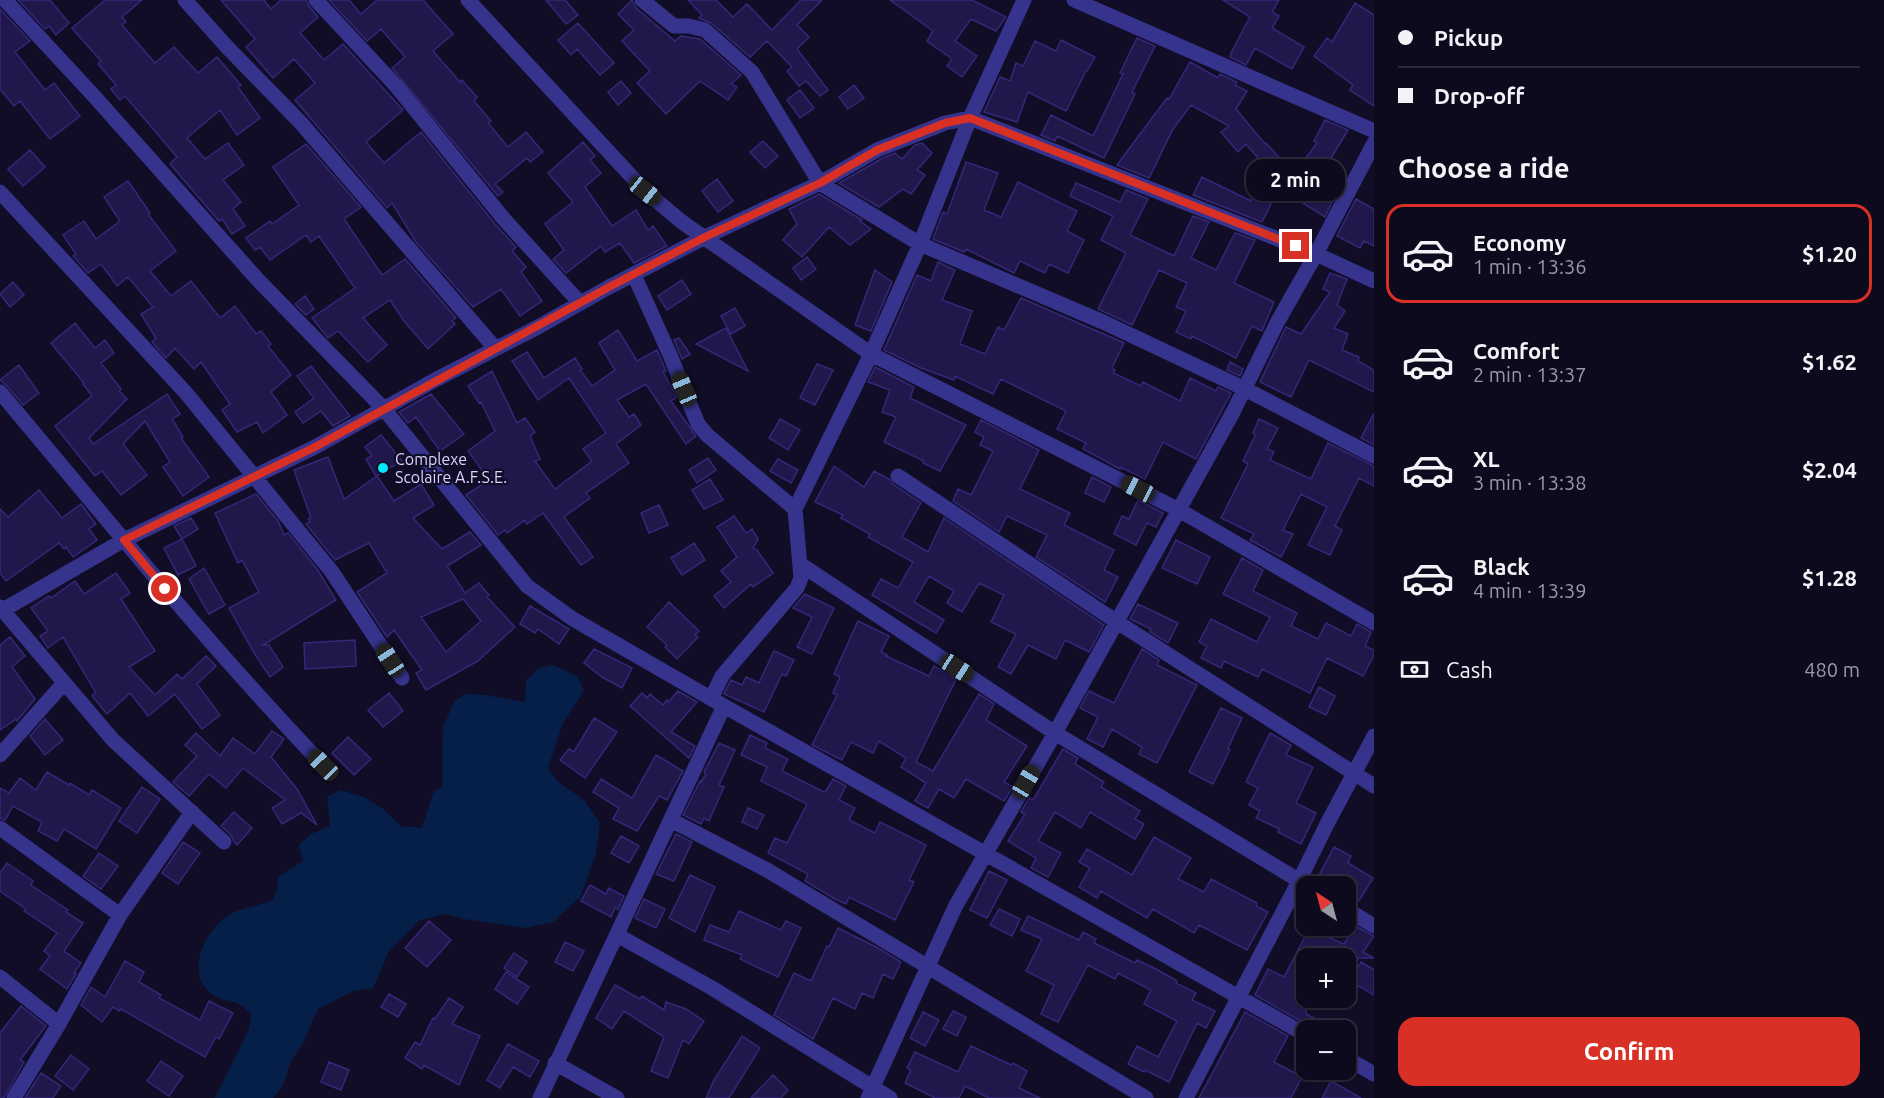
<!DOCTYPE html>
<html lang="en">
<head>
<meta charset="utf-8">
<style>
  body { margin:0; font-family:Ubuntu,sans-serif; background:#161326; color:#f1f3f6; height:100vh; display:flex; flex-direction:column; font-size:22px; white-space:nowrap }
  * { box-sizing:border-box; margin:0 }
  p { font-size:20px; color:#9a9aa4 }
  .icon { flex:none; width:33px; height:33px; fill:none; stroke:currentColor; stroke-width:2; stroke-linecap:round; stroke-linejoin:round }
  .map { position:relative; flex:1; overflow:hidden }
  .panel { display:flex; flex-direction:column; background:#0d0a1d; width:510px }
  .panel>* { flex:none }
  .top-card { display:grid; align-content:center; height:132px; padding:0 24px; background:#0d0a1d }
  .needle { width:39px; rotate:324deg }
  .tools { position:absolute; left:1296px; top:876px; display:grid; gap:12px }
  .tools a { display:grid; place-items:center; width:60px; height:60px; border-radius:12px; background:#0d0a1d; box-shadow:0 2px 4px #0004,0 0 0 2px #2d2b3b; font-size:30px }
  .end { position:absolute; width:27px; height:27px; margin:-14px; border:8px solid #d93025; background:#fff; box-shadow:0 0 0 3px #fff }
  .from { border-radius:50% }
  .bubble { position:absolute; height:42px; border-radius:18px; background:#0d0a1d; box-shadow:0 2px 4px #0004,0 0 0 2px #2d2b3b; font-size:20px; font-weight:700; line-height:42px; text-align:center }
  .car { position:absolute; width:18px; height:36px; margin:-18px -9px; border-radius:8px; box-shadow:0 0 4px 2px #0007; background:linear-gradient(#222 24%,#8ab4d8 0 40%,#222 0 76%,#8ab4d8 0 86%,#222 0) }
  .top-card b { display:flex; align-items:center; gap:21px; height:57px; font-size:22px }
  .top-card b+b { border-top:2px solid #2d2b3b }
  .top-card i { width:15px; height:15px; background:#f1f3f6 }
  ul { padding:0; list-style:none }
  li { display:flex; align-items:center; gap:18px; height:99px; margin:0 12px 9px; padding:0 12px; border:3px solid transparent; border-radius:18px }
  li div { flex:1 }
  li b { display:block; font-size:22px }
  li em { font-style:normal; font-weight:700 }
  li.active { border-color:#d93025 }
  li>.icon { width:54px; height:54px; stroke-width:1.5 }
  h2 { padding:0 24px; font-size:27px; line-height:72px }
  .pay { display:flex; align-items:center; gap:15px; height:66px; padding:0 24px; font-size:22px }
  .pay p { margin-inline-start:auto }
  .primary-button { display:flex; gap:12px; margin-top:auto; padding:12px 24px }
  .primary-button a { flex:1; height:69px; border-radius:18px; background:#d93025; color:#fff; font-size:24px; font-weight:700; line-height:69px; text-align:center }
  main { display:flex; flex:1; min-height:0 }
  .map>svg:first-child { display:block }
  .water { fill:#051f48 }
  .building { fill:#20174a; stroke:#352779; stroke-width:1.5; fill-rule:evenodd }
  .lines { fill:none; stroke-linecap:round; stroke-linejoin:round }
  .minor { stroke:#35338b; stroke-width:15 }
  .route { stroke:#d93025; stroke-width:8 }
  .poi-dot { fill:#00eafe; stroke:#110d27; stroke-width:2 }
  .labels { text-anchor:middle; stroke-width:4.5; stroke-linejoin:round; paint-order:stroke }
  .poi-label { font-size:16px; fill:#d7d3ff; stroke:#110d27; text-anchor:start }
</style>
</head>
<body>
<main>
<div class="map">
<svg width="1374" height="1098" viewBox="0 0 1374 1098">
  <rect width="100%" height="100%" fill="#110d27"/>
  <path class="water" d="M553 665 578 677 584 691 563 723 548 768 559 783 584 800 600 823 596 853 581 896 553 922 525 928 464 919 446 914 420 920 389 951 373 988 353 991 318 1009 304 1041 290 1064 283 1085 273 1098H215L249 1029 251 1014C247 1010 242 1005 237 1003 225 999 217 1000 208 991 184 967 210 921 237 911 249 907 261 905 273 900L277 890 278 877 303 861 299 845 311 834 330 826 327 797 340 790 364 797 383 809 401 826 422 828 434 791 442 787 443 727 454 702 466 694 485 695 525 702 526 681 539 668Z"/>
  <path class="building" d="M18 0H50L69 23 56 35 49 26 45 29Z
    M105 0H142L122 17 126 22 122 25 155 63 174 47 198 73 217 57 241 85 238 87 260 118 237 135 220 110 187 138 205 159 228 143 244 165 223 180 241 202 233 209 245 226 232 234 222 219 219 221 170 164 177 157 125 96 120 100 111 89 116 85 98 64 101 61 72 28Z
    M221 0H264L271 9 281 0H306L309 6 318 17 300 33 324 60 343 44 403 110 366 142 384 163 421 132 495 224 516 247 512 251 526 267 521 272 542 301 520 316 501 289 473 307 416 242 392 203 387 208 295 100 315 83 294 59 273 78 246 47 255 39Z
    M329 0H349L361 14 377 0H423L453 34 433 51 460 82 462 80 477 97 474 101 491 121 488 123 508 147 526 132 543 152 530 162 527 158 495 184 503 192 498 196 392 68 405 57 381 29 367 41Z
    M546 0H565L578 15 566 24Z
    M632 0 636 8 675 41 681 36 700 39 741 75 731 84 737 87 728 100 700 81 666 114 637 83 650 71 622 41 634 30 618 14Z
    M688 0H716L733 17 747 4 772 30 801 0H822L797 25 809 37 797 49 828 90 820 96 806 81 799 86 787 71 792 67 767 41 750 57 711 23 699 18 702 15Z
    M890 0H972L1006 17 996 31 971 19 955 41 977 56 962 77 947 66 952 59 927 41 933 31Z
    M1223 0H1279L1272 12 1279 16 1272 28 1304 47 1292 69 1255 48 1246 65 1230 57 1232 53H1231L1250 17Z
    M1355 3 1374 15V106L1350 90 1353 85 1314 56 1327 38 1332 42Z
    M0 9 30 41 15 52 45 90 54 83 80 116 50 139 20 101 14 106 0 89Z
    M578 23 614 63 600 75 577 49 571 55 558 40Z
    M1137 38 1155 46 1132 92 1135 94 1104 158 1057 136 1055 141 1041 135 1051 115 1093 136 1123 74 1120 73Z
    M1061 40 1095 57 1087 71H1086L1066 111 1028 92 1017 122 984 112 1000 77 1010 81 1016 63 1023 66 1035 41 1056 51Z
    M1190 62 1218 78 1220 74 1237 82 1235 85 1247 91 1236 109 1265 144 1266 143 1294 174 1317 143 1314 141 1325 120 1348 130 1330 160 1310 188 1332 202 1325 217 1282 190 1277 200 1274 198 1262 222 1193 195 1202 177 1251 201 1253 196 1255 197 1269 171 1246 144 1238 152 1221 132 1229 126 1191 105 1173 129 1149 178 1117 165 1167 98 1169 99Z
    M621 81 631 93 618 105 608 92Z
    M854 85 864 98 848 109 839 97Z
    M800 90 814 108 800 118 787 100Z
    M763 141 778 156 765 168 750 152Z
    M583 142 595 156 590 160 601 173 585 187 612 226 636 210 648 230 653 226 667 246 634 263 620 243 605 252 601 246 566 273 553 259 564 250 545 224 573 202 548 173Z
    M922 143 932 153 917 170 925 175 911 194 903 189 879 207 839 183 881 159 895 153 902 159 915 145Z
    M306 144 361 207 344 219 382 275 405 259 456 318 452 321 455 324 428 349 404 321 390 300 363 318 387 345 368 362 338 331 328 338 312 318 355 288 319 236 311 242 306 235 270 260 260 247 255 250 246 238 270 221 272 224 299 205 273 167Z
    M30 150 45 167 23 186 8 169Z
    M966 162 998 173 984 210 1001 217 1018 182 1077 211 1067 231 1084 240 1068 273 1049 264 1045 273 1020 261 1014 273 966 249 964 252 933 239 943 212 947 214Z
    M717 179 733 201 718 212 702 191Z
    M128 181 150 213 148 214 176 251 150 271 171 296 191 281 220 318 235 306 256 334 261 331 271 344 268 346 291 375 271 392 287 415 263 433 257 422 237 432 222 410 230 404 201 362 194 369 175 348 166 358 152 342 156 338 141 314 153 307 128 277 117 286 101 264 88 273 73 256 76 254 63 235 84 221 96 239 120 221 104 197Z
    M1076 183 1120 202 1126 190 1148 199 1130 235 1174 256 1193 216 1209 222 1191 258 1216 270 1235 233 1255 240 1234 283 1274 302 1262 331 1252 326 1236 358 1192 336 1191 339 1176 332 1186 311 1176 307 1187 283 1159 270 1132 325 1098 309 1126 253 1101 240 1113 216 1070 196Z
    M819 194 862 220 860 221 871 229 850 245 829 227 802 257 783 240 797 224 789 209Z
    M1356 199 1374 209V246L1364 241 1360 248 1337 236Z
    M807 257 816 269 801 280 793 268Z
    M938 262 955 270 942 300 972 311 960 344 985 354 998 327 1004 330 1021 298 1124 343 1112 368 1115 370 1113 373 1141 386 1143 382 1180 401 1190 378 1216 391 1218 387 1231 393 1196 459 1163 442 1145 479 1120 467V469L1083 449 1086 443 1057 429 1066 411 1001 379 993 394 955 376 954 380 921 368 884 350 917 275 931 281Z
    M875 270 892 282 871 331 855 325Z
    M1330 273 1347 279 1337 305 1345 311 1334 328 1348 334 1342 350 1359 357 1358 361 1374 370V392L1309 360 1291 397 1260 382 1286 327 1301 334 1330 292 1323 289Z
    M682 280 691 294 667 310 658 296Z
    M13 282 24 295 10 307 0 294Z
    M305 296 314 309 306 315 295 304Z
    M735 308 745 326 731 334 721 316Z
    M75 323 95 348 105 340 114 353 101 363 121 389 119 391 127 399 89 438 93 444 167 394 180 414 172 419 183 437 181 438 209 477 183 496 163 467 170 462 145 421 123 444 147 475 121 495 102 471 95 476 55 426 92 396 83 384 84 383 51 343Z
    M726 328 748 371 696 344Z
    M618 330 637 361 657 350 666 371 663 372 677 397 671 401 696 436 686 444 646 384 617 400 629 417 634 414 641 425 616 444 629 463 586 493 590 498 564 517 593 557 581 565 543 513 527 524 525 520 507 533 505 530 498 535 466 495 489 480 468 451 495 431 481 402 479 403 468 386 492 371 517 423 525 418 535 432 530 436 540 459 535 461 555 489 592 461 583 449 606 433 569 378 538 400 512 361 527 352 544 378 575 358 582 369 580 370 592 386 615 370 599 343Z
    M679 338 690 354 682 359 674 340Z
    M1230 362 1243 369 1240 376 1227 370Z
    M817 364 833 370 815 405 800 398Z
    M19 365 39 393 23 405 7 386 0 380Z
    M311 366 350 416 333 426 321 411 303 423 295 412 314 398 297 376Z
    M875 367 914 387 910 398 966 425 940 471 923 463 924 461 884 442 896 417 882 412 890 390 868 382Z
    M431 394 464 434 440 451 416 417 408 423 399 412Z
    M1374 413V445L1361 438Z
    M780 419 800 430 788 450 769 438Z
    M1259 419 1278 428 1267 449 1274 452 1270 460 1311 479 1328 443 1374 466V486L1359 478 1335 526 1342 530 1330 555 1308 545 1327 507 1301 494 1283 530 1293 534 1281 557 1250 540 1254 534 1221 518 1248 464 1243 461 1256 434 1253 433Z
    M981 420 1039 450 1020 489 1070 513 1064 525 1114 550 1104 570 1118 577 1105 602 1036 557 1047 535 1007 516 999 532 953 501 958 489 971 495 993 451 980 445 984 437 975 432Z
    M381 435 402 461 376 476 366 459 372 456 365 447Z
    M328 457 344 499 377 476 394 501 421 484 434 505 413 518 442 549 470 532 481 545 447 566 465 593 479 583 489 595 487 597 515 627 478 661 426 690 416 673 422 670 394 630 387 637 357 592 387 573 369 543 335 560 306 524 310 522 308 519 311 518 294 470ZM463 599 481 621 446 652 421 617Z
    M708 458 716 470 697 483 689 470Z
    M778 459 798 470 791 483 770 471Z
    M834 466 864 487 874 471 889 479 893 484 921 503 902 537 928 552 944 518 1104 625 1089 652 1065 640 1056 659 1028 645 1011 674 998 667 1016 634 991 622 1004 595 979 583 962 612 947 603 954 591 929 576 914 602 944 620 936 633 872 595 881 579 898 588 913 562 868 537 870 534 841 518 843 515 815 502Z
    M1092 477 1111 487 1104 502 1085 493Z
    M710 479 723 500 704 509 692 490Z
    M39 490 62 518 81 504 96 524 89 529 97 540 73 557 66 547 64 549 59 543 6 581 0 573V509L8 517Z
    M256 494 278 521 284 535 288 533 317 569 336 600 263 645H269L283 667 270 677 253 651 229 608 259 592 242 560 238 563 215 513Z
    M1138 500 1163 513 1156 527 1147 523 1136 545 1114 534 1122 516 1129 519Z
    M659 505 668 525 649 533 641 513Z
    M734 516 746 533 752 529 758 539 753 548 757 550 773 573 753 587 751 584 724 608 714 596 731 582 721 571 737 557 717 527Z
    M191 518 198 529 182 539 174 526Z
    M182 539 196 566 178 575 164 548Z
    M1176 540 1210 557 1197 584 1162 568Z
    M694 543 705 560 682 575 671 558Z
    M1242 558 1263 570 1253 591 1297 613 1291 626 1318 639 1326 623 1351 636 1357 624 1371 632 1365 646 1374 650V655L1363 676 1327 658 1310 693 1262 669 1258 677 1224 661 1221 668 1201 658 1207 646 1199 642 1211 619 1257 642 1270 617 1223 594Z
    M204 568 225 605 209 614 189 579Z
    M116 573 130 593 121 599 155 651 129 667 155 695 177 674 182 679 206 656 216 666 197 684 220 715 202 729 175 694 148 716 130 693 107 714 92 696 96 693 63 637 48 648 40 636 48 631 31 608 49 596 51 598 75 581 84 594Z
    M805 594 834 608 812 654 797 647 812 617 793 608Z
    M669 602 699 631 695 635 698 637 677 659 665 647 667 645 647 627Z
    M1138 604 1178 623 1168 643 1150 632 1151 629 1130 619Z
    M530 606 569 629 559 644 538 629 535 633 520 624Z
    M858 621 889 636 881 652 887 655 886 656 929 676 934 666 956 679 916 762 933 771 979 694 994 704 986 720 1027 746 1004 782 1013 787 1004 801 966 779 954 798 939 789 928 808 915 801 926 783 901 767 906 758 879 741 873 753 851 742 842 760 812 745 837 695 833 693 840 677 834 674Z
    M10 637 25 656 12 667 35 699 17 721 16 719 0 730V645Z
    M355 640 356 666 305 669 304 643Z
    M594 649 632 668 622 688 602 677 584 663Z
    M1142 649 1159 660 1157 665 1197 685 1157 763 1139 754 1142 747 1112 729 1103 747 1087 739 1098 717 1080 708 1089 691 1114 703Z
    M774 651 794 660 786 676 782 674 764 712 724 694 731 680 742 685 746 677 759 683Z
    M1319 687 1335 696 1326 715 1309 707Z
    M678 691 697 702 671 732 695 746 689 758 630 706 642 693 647 698 650 694 663 705 667 700 668 702Z
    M389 693 403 711 383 727 368 710Z
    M1221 708 1242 718 1228 748 1230 750 1213 784 1189 772Z
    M594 718 617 732 585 778 560 760 569 749 574 752Z
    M45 719 63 740 45 755 30 736Z
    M272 731 284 739 271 757 297 789 317 825 301 813 282 824 272 808 285 800 243 768 226 788 209 774 189 796 173 782 197 756 185 745 196 733 220 756 233 738 255 754Z
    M1270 733 1291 745 1286 755 1313 767 1296 803 1316 813 1301 844 1278 832 1280 829 1256 818 1260 811 1249 805 1258 788 1246 782Z
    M750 735 767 743 765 748 788 759 782 771 824 792 826 791 833 779 846 786 839 800 855 808 849 820 875 833 880 822 926 845 909 880 914 882 895 920 849 897 846 904 835 899 805 881 808 874 768 853 775 838 787 843 807 804 761 781 767 767 741 755Z
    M348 737 371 759 354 775 332 753Z
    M719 743 735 750 719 785 724 787 709 821 704 818 701 824 683 815 700 781 701 782 706 774 704 772Z
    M1063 749 1078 758 1075 764 1104 782 1101 787 1140 811 1135 819 1144 824 1135 839 1090 812 1081 828 1055 812 1038 841 1061 853 1048 877 1031 868 1036 858 1008 841 1025 814 1021 812 1029 798 1033 800Z
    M656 755 683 771 667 800 659 796 637 831 613 819 619 808 593 792 601 779 632 798Z
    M47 772 69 785 70 783 89 795 92 790 121 808 96 849 64 829 57 841 38 831 42 822 13 806 5 820 0 818V788L9 793 20 778 36 790Z
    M142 787 160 799 137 833 119 821Z
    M748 808 764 815 757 829 742 822Z
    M234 812 252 828 237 845 234 842 231 835 221 826Z
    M676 834 692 842 674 881 656 874Z
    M621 836 639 846 629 863 611 853Z
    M1154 837 1191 858 1178 879 1204 892 1211 879 1257 903 1256 906 1268 912 1247 950 1199 925 1194 933 1153 909 1147 918 1101 891 1097 898 1079 887 1090 868 1079 862 1087 849 1132 875Z
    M183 842 200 853 178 884 162 873Z
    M1334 847 1351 856 1348 863 1373 878 1359 901 1346 893V886H1327L1316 881Z
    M99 853 118 866 101 889 83 876Z
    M7 863 33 881 31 885 68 910 66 912 83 923 64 951 81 963 74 973 76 974 67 989 40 969 50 956 44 951 57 933 24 911 26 909 0 891V873Z
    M989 871 1007 880 987 918 970 910Z
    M690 875 715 887 695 932 669 918Z
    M590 885 606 894 609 888 624 896 618 909 615 908 611 917 581 901Z
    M644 899 665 909 656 928 635 918Z
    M999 909 1020 919 1012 936 990 925Z
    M739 911 781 930 786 921 801 928 778 977 740 959 742 955 704 940 710 925 729 932Z
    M1028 916 1079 940 1083 932 1096 939 1094 943 1135 963 1137 960 1158 970 1177 981 1176 983 1196 993 1192 1000 1215 1011 1206 1028 1197 1023 1169 1082 1145 1070 1144 1072 1128 1064 1137 1046 1158 1057 1177 1021 1144 1004 1151 990 1118 973 1115 979 1088 965 1058 1022 1041 1014 1054 985 1026 971 1042 939 1021 930Z
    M429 921 451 940 427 967 405 948Z
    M1355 926 1374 936 1363 952 1374 958H1359L1346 981V958H1306V1014L1337 1030H1315L1311 1027 1255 995 1268 969 1284 977 1309 929 1344 944Z
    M838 928 878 948 901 962 893 979 883 974 873 998 862 993 855 1009 833 998 813 1039 774 1015 794 973 811 981 827 946 829 947Z
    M565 942 584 951 573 971 555 962Z
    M514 953 527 962 517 977 504 968Z
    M125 961 144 972 139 982 161 995 159 998 200 1020 209 1001 233 1013 219 1039 216 1037 205 1057 121 1009 119 1011 113 1007 102 1022 81 1005 91 987 105 997Z
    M1361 962 1374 970V995L1350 981Z
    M506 972 529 987 517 1004 495 989Z
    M615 985 640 999 642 996 664 1010 666 1002 686 1009 704 1021 689 1044 683 1040 668 1078 651 1071 664 1037 624 1011 612 1029 596 1018Z
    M389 994 406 1004 398 1017 381 1007Z
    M449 998 463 1007 452 1024 480 1036 459 1085 424 1065 422 1069 405 1058 415 1042 420 1045 433 1018 435 1019Z
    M21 1006 46 1026 20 1060 24 1062 4 1098H0V1033Z
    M953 1011 966 1017 957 1036 943 1029Z
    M923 1012 939 1020 925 1046 910 1038Z
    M1245 1012 1288 1036 1274 1062 1302 1077 1291 1098H1199Z
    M742 1036 760 1048 729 1098H706L714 1080Z
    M508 1044 539 1061 530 1077 513 1067 500 1088 487 1080Z
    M971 1046 1011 1065 1013 1063 1027 1071 1019 1088 1040 1098H989L965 1086 959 1098H935L905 1083 911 1070 907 1068 915 1052 958 1072Z
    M71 1055 89 1069 73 1090 55 1076Z
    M161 1061 183 1076 169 1096 147 1081Z
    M329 1062 349 1070 341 1090 321 1082Z
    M41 1073 61 1086 53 1098H25Z
    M773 1075 788 1090 781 1098H751Z
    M1331 1081 1361 1098H1322Z"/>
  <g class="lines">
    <path class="minor" d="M5 0 94 96 258 280 384 409 527 586 573 619 724 706
      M185 0 227 47 301 123 495 348
      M316 0 397 87 503 218 580 303
      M468 0 645 191 682 222 871 354 1179 510 1374 623
      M642 0 674 26H689L705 30 752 72 820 183 920 244 1103 322 1245 389 1374 456
      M1074 0 1374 131
      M0 192 186 393 332 572 402 678
      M634 275 670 355 698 424 707 435 795 509
      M0 392C106 518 209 646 323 765
      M898 476 1117 622 1374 786
      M800 564 1055 733 1308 886
      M0 607 113 740 224 842
      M3 610 124 540 315 447 435 380 536 328 609 287 705 237 820 183 877 150 945 123 970 118 1316 254 1374 281
      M712 697 722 676 797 588 801 578 795 509 871 354 920 244 970 118 1024 0
      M0 755 64 683
      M671 820 767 870 1146 1098
      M0 828 120 915
      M1346 909 1374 926
      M617 935 712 988 890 1098
      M0 977 59 1024
      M1346 1058 1374 1074
      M555 1063 617 1098
      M14 1098 59 1024 120 915 192 812
      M540 1098 724 706 1306 1035
      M868 1098 955 907 1055 733 1232 414 1278 321 1316 254 1374 143
      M1186 1098 1299 881 1327 824 1374 736"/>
  </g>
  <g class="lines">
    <path class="route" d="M165 589 124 540 315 447 609 287 705 237 820 183 877 150 945 123 970 118 1296 246"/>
  </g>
  <circle class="poi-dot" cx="383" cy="468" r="6"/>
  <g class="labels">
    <g class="poi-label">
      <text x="395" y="465">Complexe<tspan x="395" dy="18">Scolaire A.F.S.E.</tspan></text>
    </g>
  </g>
</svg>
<div class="tools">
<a><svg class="needle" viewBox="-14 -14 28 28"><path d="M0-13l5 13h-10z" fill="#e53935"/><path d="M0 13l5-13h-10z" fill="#9a9aa4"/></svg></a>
<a>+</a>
<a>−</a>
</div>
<i class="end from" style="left:165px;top:589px"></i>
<i class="end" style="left:1296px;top:246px"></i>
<div class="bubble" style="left:1246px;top:159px;width:99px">2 min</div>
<i class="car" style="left:645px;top:191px;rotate:129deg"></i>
<i class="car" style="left:684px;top:389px;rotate:337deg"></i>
<i class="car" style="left:1138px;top:489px;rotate:297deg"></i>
<i class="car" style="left:390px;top:660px;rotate:327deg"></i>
<i class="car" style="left:957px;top:668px;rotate:123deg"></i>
<i class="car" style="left:323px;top:765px;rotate:316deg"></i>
<i class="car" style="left:1026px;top:782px;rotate:30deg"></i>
</div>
<section class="panel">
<div class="top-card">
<b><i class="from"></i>Pickup</b>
<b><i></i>Drop-off</b>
</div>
<h2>Choose a ride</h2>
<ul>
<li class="active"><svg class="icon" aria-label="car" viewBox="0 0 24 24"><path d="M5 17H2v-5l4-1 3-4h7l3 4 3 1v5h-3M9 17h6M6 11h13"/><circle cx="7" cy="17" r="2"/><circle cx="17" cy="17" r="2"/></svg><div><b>Economy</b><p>1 min · 13:36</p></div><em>$1.20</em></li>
<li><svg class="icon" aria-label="car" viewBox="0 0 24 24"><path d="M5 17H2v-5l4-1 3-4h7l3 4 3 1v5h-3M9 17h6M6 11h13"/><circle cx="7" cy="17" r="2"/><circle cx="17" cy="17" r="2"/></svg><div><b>Comfort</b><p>2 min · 13:37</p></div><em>$1.62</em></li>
<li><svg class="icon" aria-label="car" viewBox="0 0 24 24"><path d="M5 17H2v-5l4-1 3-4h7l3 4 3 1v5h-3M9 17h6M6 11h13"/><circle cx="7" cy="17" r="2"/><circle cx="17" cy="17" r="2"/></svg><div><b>XL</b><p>3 min · 13:38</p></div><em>$2.04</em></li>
<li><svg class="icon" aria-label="car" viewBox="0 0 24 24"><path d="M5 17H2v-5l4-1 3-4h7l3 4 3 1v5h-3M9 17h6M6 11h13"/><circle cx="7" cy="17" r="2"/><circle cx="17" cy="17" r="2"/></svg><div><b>Black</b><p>4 min · 13:39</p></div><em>$1.28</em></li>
</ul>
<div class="pay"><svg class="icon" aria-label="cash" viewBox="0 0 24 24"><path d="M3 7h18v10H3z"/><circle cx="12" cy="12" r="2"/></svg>Cash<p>480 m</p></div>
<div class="primary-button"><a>Confirm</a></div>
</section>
</main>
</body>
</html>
